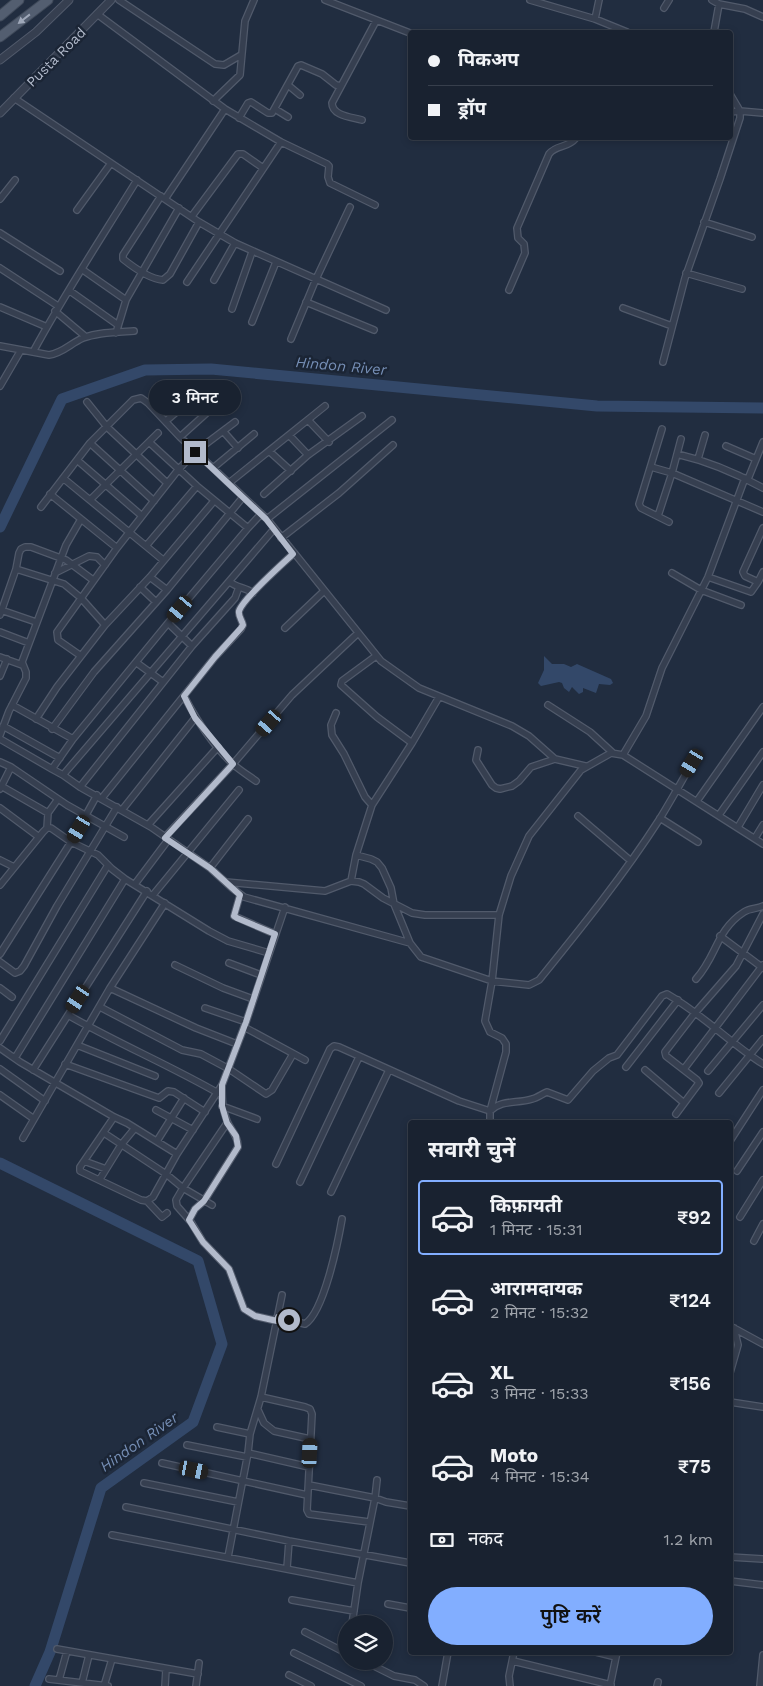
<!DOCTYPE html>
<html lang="hi">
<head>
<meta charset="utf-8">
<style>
  body { margin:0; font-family:"Work Sans","Noto Sans Devanagari",sans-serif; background:#222a38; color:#f1f3f6; height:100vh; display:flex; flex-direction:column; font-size:19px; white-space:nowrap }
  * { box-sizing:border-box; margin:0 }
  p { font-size:16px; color:#9fa4ab }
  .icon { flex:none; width:28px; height:28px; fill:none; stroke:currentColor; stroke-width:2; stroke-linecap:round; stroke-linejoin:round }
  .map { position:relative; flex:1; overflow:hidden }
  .side { position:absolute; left:408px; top:1120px; width:325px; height:535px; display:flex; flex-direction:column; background:#192230; border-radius:5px; box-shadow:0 2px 8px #0003,0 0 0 1px #373f4c }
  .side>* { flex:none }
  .hud { position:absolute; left:408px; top:30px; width:325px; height:110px; border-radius:5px; box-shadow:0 2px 8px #0003,0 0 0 1px #373f4c; display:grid; align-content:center; height:110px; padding:0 20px; background:#192230 }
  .fabs { position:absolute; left:338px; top:1615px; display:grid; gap:10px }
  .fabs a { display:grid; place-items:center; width:55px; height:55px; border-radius:50%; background:#192230; box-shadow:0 2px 8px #0003,0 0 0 1px #373f4c; font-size:25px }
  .end { position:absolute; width:22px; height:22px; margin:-11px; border:6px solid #b2bacb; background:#111; box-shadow:0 0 0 2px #111 }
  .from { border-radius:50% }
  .bubble { position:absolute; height:35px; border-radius:18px; background:#192230; box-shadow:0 2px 8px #0003,0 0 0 1px #373f4c; font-size:16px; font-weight:600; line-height:35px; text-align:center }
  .car { position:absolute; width:15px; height:30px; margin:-15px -8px; border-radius:6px; box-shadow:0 0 4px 1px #0007; background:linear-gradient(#222 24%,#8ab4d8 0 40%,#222 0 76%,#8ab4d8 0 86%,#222 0) }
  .hud b { display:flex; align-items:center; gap:18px; height:48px; font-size:19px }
  .hud b+b { border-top:1px solid #373f4c }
  .hud i { width:12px; height:12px; background:#f1f3f6 }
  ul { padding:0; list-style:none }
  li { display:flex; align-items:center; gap:15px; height:75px; margin:0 10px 8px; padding:0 10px; border:2px solid transparent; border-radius:5px }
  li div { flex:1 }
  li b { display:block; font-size:19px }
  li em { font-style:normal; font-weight:600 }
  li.active { border-color:#82aeff }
  li>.icon { width:45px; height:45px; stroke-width:1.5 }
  h2 { padding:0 20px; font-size:22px; line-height:60px }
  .pay { display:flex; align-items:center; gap:12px; height:55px; padding:0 20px; font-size:19px }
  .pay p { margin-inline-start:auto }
  .primary-button { display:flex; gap:10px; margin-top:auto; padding:10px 20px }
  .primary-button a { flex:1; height:58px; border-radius:30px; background:#82aeff; color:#111; font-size:20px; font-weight:600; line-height:58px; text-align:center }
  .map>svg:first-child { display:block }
  .water { fill:#334869 }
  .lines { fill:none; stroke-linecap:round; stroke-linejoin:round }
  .river { stroke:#334869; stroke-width:11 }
  .minor-casing { stroke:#515a6b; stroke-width:8 }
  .tertiary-casing { stroke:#515a6b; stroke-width:9 }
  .primary-casing { stroke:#3f4959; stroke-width:11 }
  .minor { stroke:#363f50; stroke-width:5.5 }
  .tertiary { stroke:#363f50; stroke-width:7 }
  .primary { stroke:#535e70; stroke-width:9 }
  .oneway { fill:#9fa8b9 }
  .route { stroke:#b2bacb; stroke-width:6 }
  .labels { text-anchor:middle; stroke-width:5; stroke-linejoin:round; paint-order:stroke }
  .street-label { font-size:14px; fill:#b2bacb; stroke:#1b2535 }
  .water-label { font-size:15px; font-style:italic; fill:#768fb6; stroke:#1b2535 }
</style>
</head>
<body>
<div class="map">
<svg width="763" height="1686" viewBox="0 0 763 1686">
  <rect width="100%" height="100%" fill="#212d40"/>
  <path class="water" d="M544 656 552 664H564L571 667 577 664 611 679 613 683 610 685 599 684 596 693 583 688V692L579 694 572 687 569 692 564 688 562 683 559 682 541 686 538 683 544 670Z"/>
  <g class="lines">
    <path class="river" d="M0 527 62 399 145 370 211 369 597 406 763 408
      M0 1163 198 1261 222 1344 193 1422 101 1488 50 1652 35 1686"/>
    <g class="minor-casing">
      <path id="minor" d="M119 0 215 64 224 65 241 55
        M325 0 410 33
        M530 0 595 19 627 32
        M712 0 719 4 745 9 763 17
        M664 8 669 0
        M97 14 225 109 281 142 327 164 329 166 328 177 330 183 375 205
        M595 19 599 0
        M714 32 719 4
        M288 85 300 95
        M14 98 199 222 235 243 386 310
        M213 101 240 75 245 21 254 0
        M275 109 288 117
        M730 112 740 111 763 113
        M239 118 248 103 251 102 268 113H272L298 66 301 65 322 74 336 85 341 86
        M362 120C352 117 332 116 332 103L376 21
        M161 196 123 255V259C133 267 150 279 163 280L170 274 199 222
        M0 199 15 180
        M165 199 225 109
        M77 210 111 163
        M192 216 238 154H243L263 168
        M704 222 752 237
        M0 233 60 271
        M0 268 58 306
        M83 270 126 300
        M686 273 742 289
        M214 280 235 243
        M187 282 281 142
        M509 290 525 253 524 244 518 238 517 228 549 154C557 144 567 149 576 138
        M70 291 118 325
        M306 302 374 330
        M0 307 47 327
        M623 308 672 326
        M232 309 252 252
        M55 311 86 337
        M252 322 276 262
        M116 333 126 300 179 208
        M291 339 316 279 350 207
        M0 346 49 355C63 353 71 343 83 338 99 332 118 332 134 331
        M33 352C65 293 102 237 137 180
        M663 362 685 278 720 179 740 118V111L730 94
        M0 386 21 350
        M87 402 107 427 167 483
        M308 420 329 442
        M166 421 186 404
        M662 429 639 504 641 508 669 522
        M223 431 238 448
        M289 435 308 455
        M180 437 210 410
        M90 443 154 501
        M726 446 756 459
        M269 451 291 471
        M677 454C707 461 736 473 763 488
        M698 459 705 435
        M77 460 142 516
        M651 467 672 473 763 512
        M213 468 254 434
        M63 478 163 560
        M748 479 763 442
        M229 483 325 406
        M50 494 117 548
        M264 494 308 455 362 416
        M90 500 158 433
        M41 507 90 443 133 400 141 398 148 403 180 437 267 519 381 661 419 688 512 726 529 736 555 759 585 766
        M658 516 672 473 681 439
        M267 519 392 420
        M248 528 261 514
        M763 528 743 572 745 576 758 582 763 572
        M281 538 339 493 393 445
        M146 546 197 486
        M16 569 64 584 81 598 105 625
        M55 573 89 556 97 557 105 565
        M672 573 701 590 741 605
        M150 577 167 590
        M708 577 751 592 758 582
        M230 582C237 588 245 587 253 593
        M140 587 156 602
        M1 610 36 622
        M0 615 16 569 19 553 21 549 25 547H31L66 560 93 580
        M168 623 192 646
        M285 628 323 592
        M0 632 29 643
        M81 656 58 640 57 632 117 548 178 470 195 452 235 422
        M376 656 342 681 341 685 377 717 412 743
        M0 657 22 665
        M137 663 163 682
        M0 676 7 659
        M184 696C196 719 214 747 234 765 241 771 249 776 256 781
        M12 705 73 739
        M548 705 590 732 613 753
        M336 713 331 725 332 735 344 754 365 797 372 805
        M36 719 57 687 105 625 150 577 214 501
        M3 726 60 758
        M52 729 94 672 167 590 243 497
        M0 735 9 711 26 678V672L22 662 66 545 81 519
        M0 739 52 769 73 739 168 623 248 528 197 486 149 442
        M478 750 476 760 492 785 496 788 500 789 512 786 519 781 531 767 555 759
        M623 755 646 716 662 668 708 577 745 478
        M0 762 11 767 0 789
        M11 767 67 805 124 837
        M52 769 63 775 274 529
        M63 775 80 787 151 827 210 868 232 888 244 897 410 943
        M1 786 48 813
        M80 787 192 646 235 598 239 587
        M102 798 215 657 241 629 243 625C242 620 238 616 239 611 243 599 282 564 293 554
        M697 801 763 707
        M0 808 39 837
        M122 810 195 718
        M719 815 763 752
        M578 816 631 861
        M660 818 698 842
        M148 825 218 747
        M738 827 763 785
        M47 828 48 813 58 799
        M165 837 233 764 292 695 357 634
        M755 838 763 825
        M356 855 371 859 377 862 382 868 391 888 394 904 410 943 421 957 492 981 529 985 539 980C581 928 623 876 659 820 672 799 684 777 696 756
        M0 860 14 867
        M210 868 248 819
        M351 881 356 855 372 805 412 743 439 697
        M226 882 325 891 351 881 359 882 364 884 383 898 412 913 425 915H499
        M135 884 168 840
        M0 885 43 832 47 828H51L71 842 98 855 112 869 125 879 209 931 228 941 269 953
        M153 895 239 790
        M240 895 234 916 275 934
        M720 936 763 968
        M0 954 71 842 97 795
        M0 962 15 973 20 971 24 966 57 906 117 807
        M229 963 261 975
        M175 965 223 988 253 999
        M696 979C717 956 716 930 744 912 750 908 757 909 763 906
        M0 988 12 997
        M110 988 196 1028 237 1044
        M100 1007 182 1050 201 1054 229 1069 266 1094 272 1090 293 1054
        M205 1008 246 1022
        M68 1015C117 1043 169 1065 218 1093
        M244 1027 305 1060
        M0 1041 108 865
        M77 1045 155 1076
        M0 1048 20 1062 114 1117 127 1123 177 1154
        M15 1058 125 879
        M65 1064 159 1098 168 1091 174 1092 205 1112
        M626 1067 678 1000
        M0 1069 45 1101
        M684 1069 763 965
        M33 1070 147 891
        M645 1070 684 1103
        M708 1071 763 1005
        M719 1093 763 1039
        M0 1095 34 1119
        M222 1106 257 1119
        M156 1110 193 1130
        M676 1114 699 1083 697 1080 666 1056 665 1052 695 1013 736 966 763 914
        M114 1117 80 1167V1171L141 1200 147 1201 153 1197 177 1154 222 1085 246 1022 285 907
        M490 1122V1111L506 1052V1044L502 1038 490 1032 485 1021 492 981 499 915 511 876 529 836 581 770 611 753 623 755 763 844
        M227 1123 183 1188 176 1200 177 1206 191 1222 203 1242 229 1269 244 1309 255 1316 277 1321
        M104 1133 166 1174 183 1188 212 1205
        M23 1138 110 988 165 903
        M157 1141 184 1098
        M730 1141 763 1090
        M84 1161 106 1169
        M276 1164 330 1049 334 1046 339 1047 459 1101 490 1111C502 1099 517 1104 532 1099 537 1098 542 1094 547 1092L568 1100 593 1071 609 1058 617 1055 662 996 667 994C702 1014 730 1043 763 1064
        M737 1171 763 1132
        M100 1179 121 1145 135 1128
        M300 1182 359 1057
        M331 1192 389 1070
        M147 1201 162 1217 167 1213
        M740 1217 763 1180
        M189 1220 195 1209 204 1201 238 1147C238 1135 231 1131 227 1121 222 1109 222 1098 222 1085
        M754 1241 763 1224
        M277 1317 305 1324C324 1312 338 1242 342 1219
        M730 1326 763 1344
        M730 1373 738 1345 734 1328
        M261 1397 305 1407 310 1409 312 1414 307 1510 309 1514 369 1522
        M730 1402 763 1407
        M258 1410 264 1423 274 1431 310 1439
        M217 1427 250 1434
        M187 1445 247 1457
        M248 1453 309 1467
        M162 1463 307 1495
        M144 1483 238 1502
        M309 1485 375 1498 386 1502 410 1506
        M126 1507 289 1541 410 1563
        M112 1535 358 1583 375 1498 377 1480
        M228 1557 248 1453 250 1434 261 1397 282 1295
        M730 1557 763 1559
        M287 1568 289 1541
        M730 1581 763 1585
        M292 1600 354 1611
        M388 1604 410 1608
        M352 1624 358 1583
        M305 1632 346 1653
        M57 1649 198 1674
        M342 1651 346 1642
        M596 1652 616 1657
        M294 1653 361 1686
        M364 1661 394 1676 415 1680 424 1686
        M513 1661 611 1685
        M289 1675 311 1686
        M49 1679 108 1686
        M59 1680 67 1651
        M82 1683 89 1655
        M104 1686 112 1659
        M165 1686 166 1669
        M196 1686 199 1663
        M442 1686 448 1652
        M510 1686 509 1676 514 1652
        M610 1686 617 1652
        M657 1686 658 1682
        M760 1686 763 1655"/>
    </g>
    <g class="tertiary-casing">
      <path id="tertiary" d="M0 60 36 32 69 0
        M0 113 111 0"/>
    </g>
    <g class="primary-casing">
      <path id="primary" d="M0 16 19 0
        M0 37 48 0"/>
    </g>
    <use href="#minor" class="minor"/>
    <use href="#tertiary" class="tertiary"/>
    <use href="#primary" class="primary"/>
  </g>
  <defs><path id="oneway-solid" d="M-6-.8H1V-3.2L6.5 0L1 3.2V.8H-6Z" transform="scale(1.25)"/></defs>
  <use class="oneway" href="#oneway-solid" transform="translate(24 19) rotate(142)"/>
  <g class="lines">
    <path class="route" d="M195 452 266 519 293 554C282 564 243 599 239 611 238 616 242 620 243 625L241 628 215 657 184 696 195 718 233 764 165 838 210 868 240 895 234 916 237 918 275 934 246 1022 222 1085V1106L227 1123 236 1136 238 1147 204 1201 195 1209 189 1220 203 1242 229 1269 244 1309 255 1316 277 1321 278 1317 289 1320"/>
  </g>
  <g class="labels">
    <g class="street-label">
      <text transform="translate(56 57) rotate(-45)" y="5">Pusta Road</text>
    </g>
    <g class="water-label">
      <text transform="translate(341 366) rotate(5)" y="5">Hindon River</text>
      <text transform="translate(139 1442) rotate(-35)" y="5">Hindon River</text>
    </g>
  </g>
</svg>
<div class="fabs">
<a><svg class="icon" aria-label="layers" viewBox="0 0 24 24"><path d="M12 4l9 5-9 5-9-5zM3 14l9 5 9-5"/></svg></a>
</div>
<i class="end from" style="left:289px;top:1320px"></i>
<i class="end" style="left:195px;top:452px"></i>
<div class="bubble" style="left:149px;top:380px;width:92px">3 मिनट</div>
<i class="car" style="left:180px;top:609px;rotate:220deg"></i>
<i class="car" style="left:269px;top:723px;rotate:221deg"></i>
<i class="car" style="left:692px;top:763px;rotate:211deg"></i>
<i class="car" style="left:79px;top:829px;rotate:211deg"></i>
<i class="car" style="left:78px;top:999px;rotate:213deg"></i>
<i class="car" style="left:310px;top:1453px;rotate:3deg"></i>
<i class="car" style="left:194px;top:1470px;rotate:102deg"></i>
<div class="hud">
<b><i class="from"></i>पिकअप</b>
<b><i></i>ड्रॉप</b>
</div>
<section class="side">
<h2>सवारी चुनें</h2>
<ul>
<li class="active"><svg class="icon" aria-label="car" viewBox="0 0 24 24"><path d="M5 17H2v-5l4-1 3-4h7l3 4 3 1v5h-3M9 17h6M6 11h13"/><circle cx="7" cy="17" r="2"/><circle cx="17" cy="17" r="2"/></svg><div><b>किफ़ायती</b><p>1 मिनट · 15:31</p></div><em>₹92</em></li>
<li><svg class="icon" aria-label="car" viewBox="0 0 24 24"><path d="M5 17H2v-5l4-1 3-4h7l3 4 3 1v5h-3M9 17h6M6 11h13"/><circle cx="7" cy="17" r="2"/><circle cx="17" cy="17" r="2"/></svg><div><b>आरामदायक</b><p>2 मिनट · 15:32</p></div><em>₹124</em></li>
<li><svg class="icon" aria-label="car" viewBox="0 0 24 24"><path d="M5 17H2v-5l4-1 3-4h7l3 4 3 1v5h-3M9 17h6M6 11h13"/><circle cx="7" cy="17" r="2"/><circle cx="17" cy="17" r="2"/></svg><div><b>XL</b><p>3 मिनट · 15:33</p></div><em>₹156</em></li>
<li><svg class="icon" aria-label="car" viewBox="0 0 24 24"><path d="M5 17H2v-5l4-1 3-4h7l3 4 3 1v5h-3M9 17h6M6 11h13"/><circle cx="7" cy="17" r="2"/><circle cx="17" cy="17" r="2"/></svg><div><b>Moto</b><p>4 मिनट · 15:34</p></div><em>₹75</em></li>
</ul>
<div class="pay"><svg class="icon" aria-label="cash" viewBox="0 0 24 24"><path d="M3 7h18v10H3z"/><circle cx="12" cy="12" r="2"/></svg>नकद<p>1.2 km</p></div>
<div class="primary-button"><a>पुष्टि करें</a></div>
</section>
</div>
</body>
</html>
